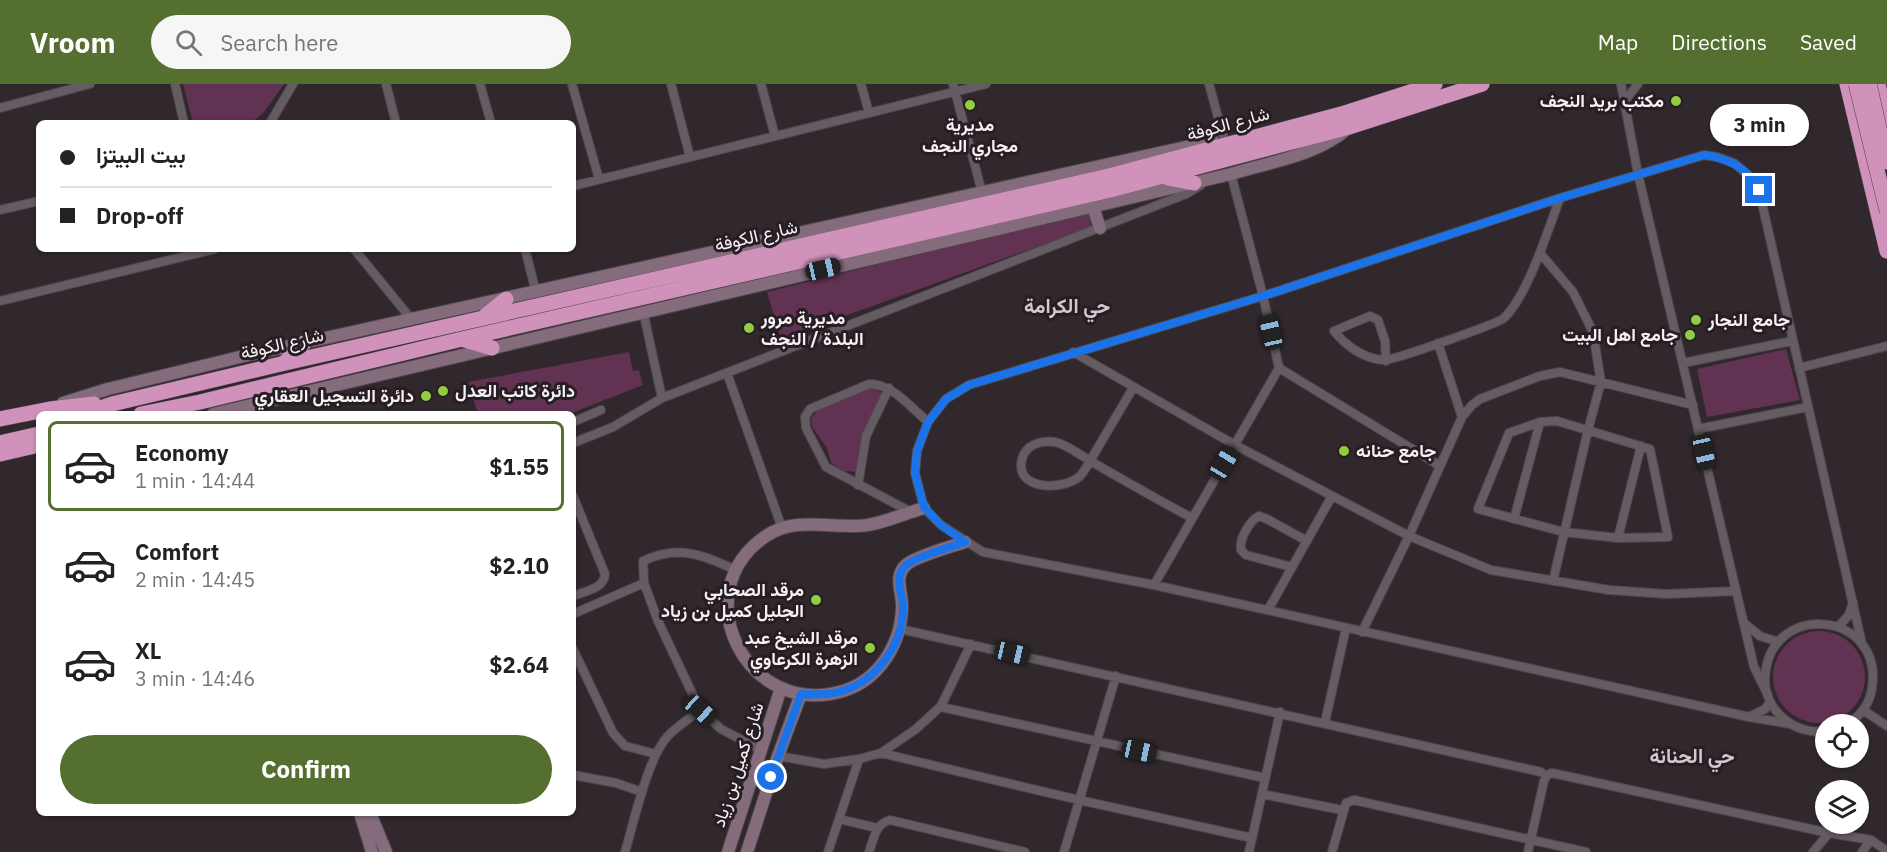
<!DOCTYPE html>
<html lang="en">
<head>
<meta charset="utf-8">
<style>
  body { margin:0; font-family:"IBM Plex Sans",Vazirmatn,sans-serif; background:#f6f6f6; color:#222; height:100vh; display:flex; flex-direction:column; font-size:22px; white-space:nowrap }
  * { box-sizing:border-box; margin:0 }
  p { font-size:20px; color:#767676 }
  .icon { flex:none; width:33px; height:33px; fill:none; stroke:currentColor; stroke-width:2; stroke-linecap:round; stroke-linejoin:round }
  .map { position:relative; flex:1; overflow:hidden }
  .sheet { position:absolute; left:36px; top:327px; width:540px; height:405px; display:flex; flex-direction:column; background:#fff; border-radius:9px; box-shadow:0 2px 4px #0004 }
  .sheet>* { flex:none }
  .hud { position:absolute; left:36px; top:36px; width:540px; height:132px; border-radius:9px; box-shadow:0 2px 4px #0004; display:grid; align-content:center; height:132px; padding:0 24px; background:#fff }
  .tools { position:absolute; left:1815px; top:630px; display:grid; gap:12px }
  .tools a { display:grid; place-items:center; width:54px; height:54px; border-radius:50%; background:#fff; box-shadow:0 2px 4px #0004; font-size:30px }
  .end { position:absolute; width:27px; height:27px; margin:-14px; border:8px solid #1a73e8; background:#fff; box-shadow:0 0 0 3px #fff }
  .from { border-radius:50% }
  .bubble { position:absolute; height:42px; border-radius:21px; background:#fff; box-shadow:0 2px 4px #0004; font-size:20px; font-weight:700; line-height:42px; text-align:center }
  .car { position:absolute; width:18px; height:36px; margin:-18px -9px; border-radius:8px; box-shadow:0 0 4px 2px #0007; background:linear-gradient(#222 24%,#8ab4d8 0 40%,#222 0 76%,#8ab4d8 0 86%,#222 0) }
  .hud b { display:flex; align-items:center; gap:21px; height:57px; font-size:22px }
  .hud b+b { border-top:2px solid #e0e0e0 }
  .hud i { width:15px; height:15px; background:#222 }
  ul { padding:10px 0 0; list-style:none }
  li { display:flex; align-items:center; gap:18px; height:90px; margin:0 12px 9px; padding:0 12px; border:3px solid transparent; border-radius:9px }
  li div { flex:1 }
  li b { display:block; font-size:22px }
  li em { font-style:normal; font-weight:700 }
  li.current { border-color:#546f30 }
  li>.icon { width:54px; height:54px; stroke-width:1.5 }
  .button { display:flex; gap:12px; margin-top:auto; padding:12px 24px }
  .button a { flex:1; height:69px; border-radius:36px; background:#546f30; color:#fff; font-size:24px; font-weight:700; line-height:69px; text-align:center }
  header { display:flex; align-items:center; gap:36px; box-sizing:border-box; height:84px; padding:0 30px; background:#546f30; color:#fff }
  header strong { font-size:28px }
  nav { display:flex; gap:33px; margin-inline-start:auto; font-size:21px }
  .search { width:420px; height:54px; background:#f6f6f6; display:flex; align-items:center; gap:15px; box-sizing:border-box; padding:0 21px; border-radius:33px; color:#767676; font-size:22px }
  .map>svg:first-child { display:block }
  .green { fill:#613252 }
  .lines { fill:none; stroke-linecap:round; stroke-linejoin:round }
  .street-casing { stroke:#4e474c; stroke-width:10 }
  .secondary-casing { stroke:#4e474c; stroke-width:14 }
  .highway-casing { stroke:#4e474c; stroke-width:16 }
  .street { stroke:#655b62; stroke-width:8 }
  .secondary { stroke:#856c7d; stroke-width:12 }
  .highway { stroke:#d092bb; stroke-width:15 }
  .highway-bridge-casing { stroke:#4e474c; stroke-width:16; stroke-linecap:butt }
  .highway-bridge { stroke:#d092bb; stroke-width:15 }
  .route { stroke:#1a73e8; stroke-width:8 }
  .poi-dot { fill:#91cd40; stroke:#271e24; stroke-width:2 }
  .labels { text-anchor:middle; stroke-width:6; stroke-linejoin:round; paint-order:stroke }
  .poi-label { font-size:18px; font-weight:bold; fill:#f7f1f5; stroke:#271e24; text-anchor:end }
  .street-label { font-size:18px; fill:#f7f1f5; stroke:#271e24 }
  .neighbourhood-label { font-size:20px; font-weight:bold; fill:#d4c8cf; stroke:#271e24 }
</style>
</head>
<body>
<header>
<strong>Vroom</strong>
<div class="search"><svg class="icon" aria-label="search" viewBox="0 0 24 24"><circle cx="10" cy="10" r="6"/><path d="M15 15l6 6"/></svg>Search here</div>
<nav><a>Map</a><a>Directions</a><a>Saved</a></nav>
</header>
<div class="map">
<svg width="1887" height="768" viewBox="0 0 1887 768">
  <rect width="100%" height="100%" fill="#31282e"/>
  <path class="green" d="M183 0H284L264 28 251 39H193Z
    M1089 128 1091 143 781 255 767 208Z
    M1786 265 1800 316 1707 333 1697 285Z
    M629 268 633 287 639 286 643 301 569 330H478L468 298Z
    M870 303 882 309 862 354 857 388 844 387 831 379 827 364 812 343 811 334 817 327Z
    M1773 593a46 46 0 1 1 92 0a46 46 0 1 1-92 0Z"/>
  <g class="lines">
    <g class="street-casing">
      <path id="street" d="M175 0 184 39
        M386 0 396 39
        M480 0 491 39
        M572 0 599 95
        M671 0 690 73
        M761 0 775 52
        M861 0 869 29
        M953 0 982 108
        M1209 0 1224 55
        M1621 0 1638 90 1754 583 1768 611
        M1624 18 1638 0
        M0 24 90 0
        M270 39 293 0
        M573 102 986 0
        M0 126 39 117
        M354 165 412 236
        M525 165 536 208
        M1540 169 1573 208 1593 248 1601 298 1588 346 1553 497
        M0 217 215 165
        M643 227 662 314
        M1438 259 1462 333
        M1073 268 1235 361 1409 452 1491 486 1609 506 1667 510 1736 507
        M1386 277 1385 257 1378 236 1370 232 1334 247C1346 262 1364 275 1384 276 1392 277 1499 239 1504 234 1528 211 1548 146 1560 114
        M1683 279 1792 257
        M1279 284 1440 382
        M1799 284 1887 262
        M727 289 782 444
        M1133 304 1090 377C1087 382 1084 388 1080 392 1064 407 1014 407 1022 375 1026 360 1042 356 1055 358 1068 361 1080 371 1092 378 1125 397 1158 416 1192 434
        M1557 337 1650 365 1668 453 1618 454 1564 448 1478 425 1509 349 1540 338Z
        M573 338 601 326
        M1698 345 1808 323
        M573 359 613 343 662 314 1186 110 1201 101
        M858 401 866 352 889 304
        M573 412 605 490C604 505 585 507 573 512
        M911 428 826 383 806 344 805 333 810 325 869 300C893 300 911 324 928 338
        M1514 435 1540 338
        M1618 454 1641 362
        M1292 483 1246 471 1241 466C1239 456 1249 437 1259 432L1267 435 1307 457
        M736 486C702 471 679 460 643 477L644 499 658 537 700 626 721 645 761 666
        M1154 501 1279 284 1263 212 1231 90
        M1268 526 1332 412
        M573 530 644 499
        M1744 539 1760 552 1778 558
        M1838 543 1849 531 1853 518
        M900 545 1541 688
        M1362 548 1409 452 1462 333 1472 321 1480 315 1540 292 1560 288 1693 321
        M573 565 613 649 625 662 656 670
        M941 623 1265 694
        M1863 626 1887 642
        M1749 633 1765 625 1770 618
        M1325 638 1346 544
        M1790 640 1749 633 1154 501 983 468 941 441 924 424 915 389 917 367 928 338 946 315 969 301 1263 212 1560 114 1704 71 1717 73 1734 79 1754 96 1759 106 1862 560
        M1826 647C1794 652 1763 625 1765 593 1770 515 1884 527 1872 604 1870 619 1860 634 1846 640
        M881 669 1079 716 1252 754
        M778 672 824 680 859 675 881 669 916 645 941 622 971 560
        M573 691 616 699 642 708
        M1262 710 1342 726
        M839 735 877 744
        M625 768C634 738 647 676 667 653 676 643 689 635 700 626
        M828 768 859 675
        M869 768C874 755 875 740 890 736L1025 768
        M1064 768 1116 592
        M1249 768 1280 628
        M1332 768 1346 719 1354 716 1586 768
        M1528 768 1544 697 1547 691 1552 689 1829 749 1871 756 1887 767
        M1813 768 1829 749
        M1862 768 1871 756"/>
    </g>
    <g class="secondary-casing">
      <path id="secondary" d="M1093 123 1100 144
        M63 319 108 305 240 273 1213 57
        M213 330 1231 90C1269 78 1316 72 1347 45
        M924 424C906 429 886 438 868 441 833 446 797 431 766 452 683 508 747 636 843 607 879 596 901 560 902 524 903 509 893 493 906 481 914 473 952 462 965 458
        M360 729 372 768
        M370 729 386 768
        M728 768 781 604
        M747 768 778 672 801 610"/>
    </g>
    <g class="highway-casing">
      <path id="highway" d="M1847 0 1887 167
        M1878 0 1887 39
        M1168 94 1194 99
        M485 232 506 215
        M462 255 492 264
        M285 278 304 259
        M82 330 112 320 285 279 1109 92 1345 29 1435 0
        M141 330 200 318 462 255 1110 106 1349 43 1482 0
        M0 335 50 325 94 320
        M0 359 39 350
        M0 370 39 361"/>
    </g>
    <use href="#street" class="street"/>
    <use href="#secondary" class="secondary"/>
    <use href="#highway" class="highway"/>
    <g class="highway-bridge-casing">
      <path id="highway-bridge" d="M1856 0 1887 127
        M1869 0 1887 78"/>
    </g>
    <use href="#highway-bridge" class="highway-bridge"/>
  </g>
  <g class="lines">
    <path class="route" d="M771 693 801 610C815 611 829 611 842 607 878 596 904 559 903 522 902 508 894 494 905 482 912 474 953 462 965 458L941 441 924 423 915 389 917 367 928 338 946 315 969 301 1263 212 1560 114 1704 71C1727 74 1748 84 1759 106"/>
  </g>
  <g class="poi-dot">
    <circle cx="1676" cy="17" r="6"/>
    <circle cx="970" cy="21" r="6"/>
    <circle cx="1696" cy="236" r="6"/>
    <circle cx="749" cy="244" r="6"/>
    <circle cx="1690" cy="251" r="6"/>
    <circle cx="443" cy="307" r="6"/>
    <circle cx="426" cy="312" r="6"/>
    <circle cx="1344" cy="367" r="6"/>
    <circle cx="816" cy="516" r="6"/>
    <circle cx="870" cy="564" r="6"/>
  </g>
  <g class="labels">
    <g class="poi-label">
      <text x="1664" y="23">مكتب بريد النجف</text>
      <text x="970" y="47" text-anchor="middle">مديرية<tspan x="970" dy="21">مجاري النجف</tspan></text>
      <text x="761" y="240" text-anchor="start">مديرية مرور<tspan x="761" dy="21">البلدة / النجف</tspan></text>
      <text x="1708" y="242" text-anchor="start">جامع النجار</text>
      <text x="1678" y="257">جامع اهل البيت</text>
      <text x="455" y="313" text-anchor="start">دائرة كاتب العدل</text>
      <text x="414" y="318">دائرة التسجيل العقاري</text>
      <text x="1356" y="373" text-anchor="start">جامع حنانه</text>
      <text x="804" y="512">مرقد الصحابي<tspan x="804" dy="21">الجليل كميل بن زياد</tspan></text>
      <text x="858" y="560">مرقد الشيخ عبد<tspan x="858" dy="21">الزهرة الكرعاوي</tspan></text>
    </g>
    <g class="street-label">
      <text transform="translate(1228 40) rotate(-15)" y="6">شارع الكوفة</text>
      <text transform="translate(756 152) rotate(-13)" y="6">شارع الكوفة</text>
      <text transform="translate(282 260) rotate(-13)" y="6">شارع الكوفة</text>
      <text transform="translate(738 681) rotate(-72)" y="6">شارع كميل بن زياد</text>
    </g>
    <g class="neighbourhood-label">
      <text x="1067" y="229">حي الكرامة</text>
      <text x="1692" y="679">حي الحنانة</text>
    </g>
  </g>
</svg>
<div class="tools">
<a><svg class="icon" aria-label="locate" viewBox="0 0 24 24"><circle cx="12" cy="12" r="6"/><path d="M12 2v4M12 18v4M2 12h4M18 12h4"/></svg></a>
<a><svg class="icon" aria-label="layers" viewBox="0 0 24 24"><path d="M12 4l9 5-9 5-9-5zM3 14l9 5 9-5"/></svg></a>
</div>
<i class="end from" style="left:771px;top:693px"></i>
<i class="end" style="left:1759px;top:106px"></i>
<div class="bubble" style="left:1710px;top:20px;width:99px">3 min</div>
<i class="car" style="left:823px;top:185px;rotate:77deg"></i>
<i class="car" style="left:1271px;top:248px;rotate:347deg"></i>
<i class="car" style="left:1704px;top:368px;rotate:167deg"></i>
<i class="car" style="left:1224px;top:379px;rotate:31deg"></i>
<i class="car" style="left:1012px;top:569px;rotate:103deg"></i>
<i class="car" style="left:700px;top:626px;rotate:132deg"></i>
<i class="car" style="left:1139px;top:667px;rotate:102deg"></i>
<div class="hud">
<b><i class="from"></i>بيت البيتزا</b>
<b><i></i>Drop-off</b>
</div>
<section class="sheet">
<ul>
<li class="current"><svg class="icon" aria-label="car" viewBox="0 0 24 24"><path d="M5 17H2v-5l4-1 3-4h7l3 4 3 1v5h-3M9 17h6M6 11h13"/><circle cx="7" cy="17" r="2"/><circle cx="17" cy="17" r="2"/></svg><div><b>Economy</b><p>1 min · 14:44</p></div><em>$1.55</em></li>
<li><svg class="icon" aria-label="car" viewBox="0 0 24 24"><path d="M5 17H2v-5l4-1 3-4h7l3 4 3 1v5h-3M9 17h6M6 11h13"/><circle cx="7" cy="17" r="2"/><circle cx="17" cy="17" r="2"/></svg><div><b>Comfort</b><p>2 min · 14:45</p></div><em>$2.10</em></li>
<li><svg class="icon" aria-label="car" viewBox="0 0 24 24"><path d="M5 17H2v-5l4-1 3-4h7l3 4 3 1v5h-3M9 17h6M6 11h13"/><circle cx="7" cy="17" r="2"/><circle cx="17" cy="17" r="2"/></svg><div><b>XL</b><p>3 min · 14:46</p></div><em>$2.64</em></li>
</ul>
<div class="button"><a>Confirm</a></div>
</section>
</div>
</body>
</html>
